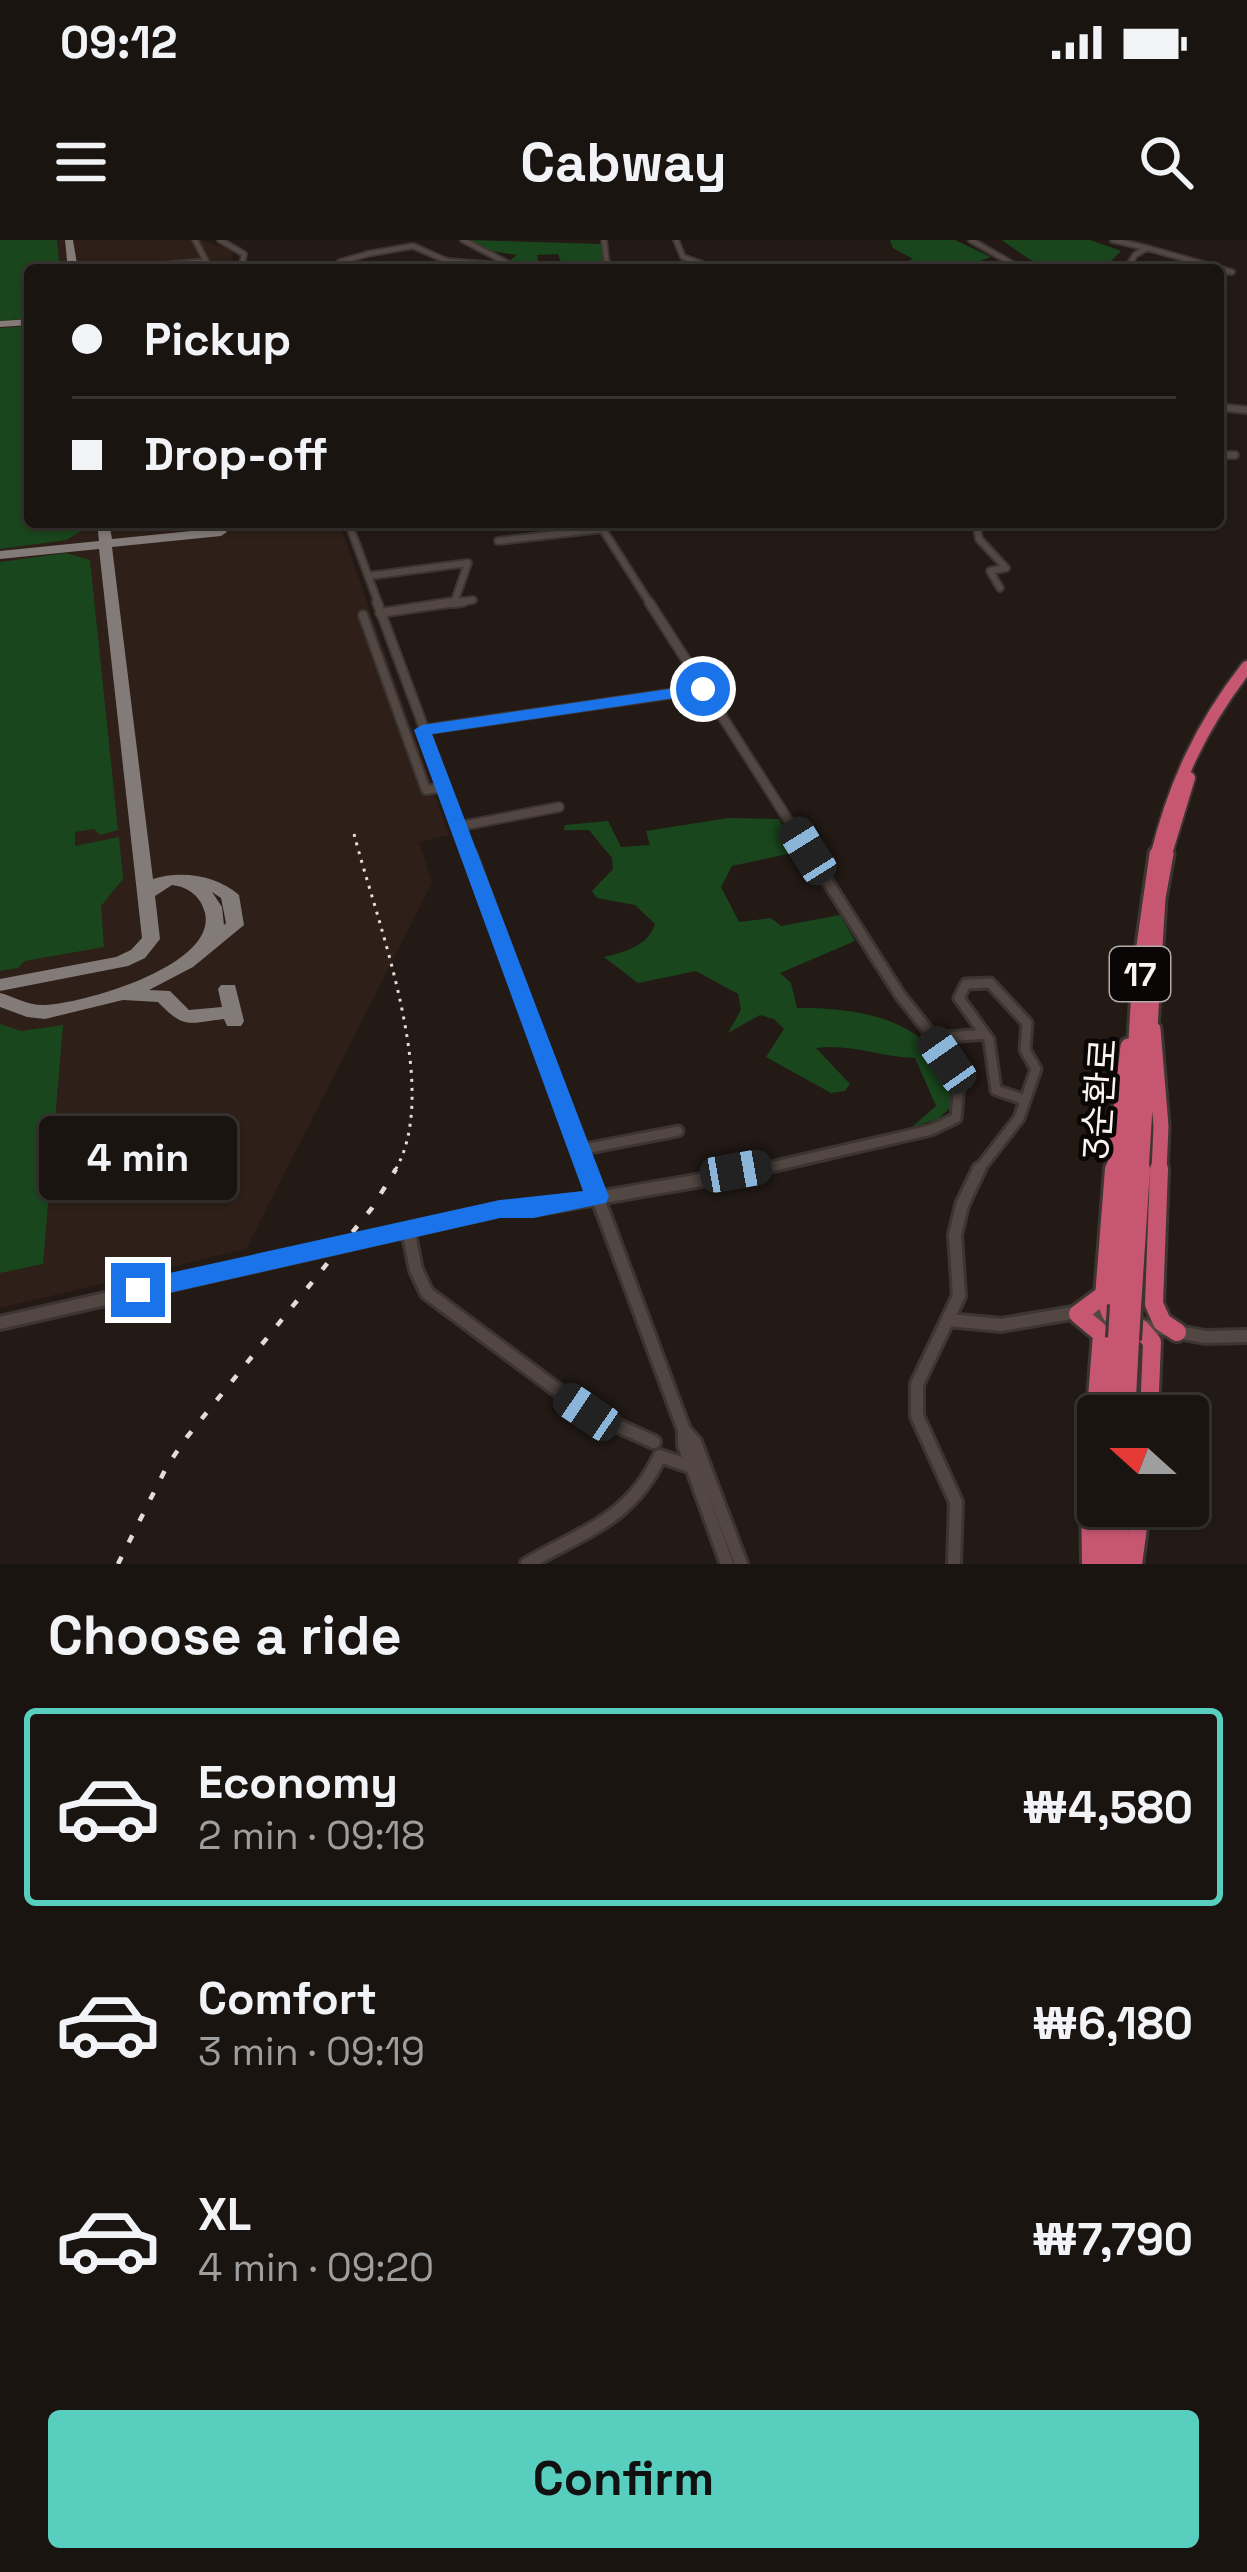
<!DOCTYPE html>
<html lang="en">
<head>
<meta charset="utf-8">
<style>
  body { margin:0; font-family:"Space Grotesk","Noto Sans KR",sans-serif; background:#27211e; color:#f1f3f6; height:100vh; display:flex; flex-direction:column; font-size:45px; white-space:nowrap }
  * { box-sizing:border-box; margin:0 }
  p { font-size:39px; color:#9f9e9f }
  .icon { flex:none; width:66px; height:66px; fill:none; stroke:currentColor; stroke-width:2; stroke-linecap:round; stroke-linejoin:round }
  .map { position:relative; height:1324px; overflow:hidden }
  .drawer { display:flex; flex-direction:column; background:#1a1410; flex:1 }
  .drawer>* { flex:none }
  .hud { position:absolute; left:24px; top:24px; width:1200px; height:264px; border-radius:12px; box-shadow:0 3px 9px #0004,0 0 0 3px #383330; display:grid; align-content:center; height:264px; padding:0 48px; background:#1a1410 }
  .needle { width:78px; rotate:291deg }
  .controls { position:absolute; left:1077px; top:1155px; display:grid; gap:24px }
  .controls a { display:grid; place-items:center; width:132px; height:132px; border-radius:12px; background:#1a1410; box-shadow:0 3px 9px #0004,0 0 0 3px #383330; font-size:60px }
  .end { position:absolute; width:54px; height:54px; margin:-27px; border:15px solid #1a73e8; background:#fff; box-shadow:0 0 0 6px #fff }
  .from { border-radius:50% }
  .bubble { position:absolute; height:84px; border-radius:12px; background:#1a1410; box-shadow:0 3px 9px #0004,0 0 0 3px #383330; font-size:39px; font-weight:700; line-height:84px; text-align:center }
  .car { position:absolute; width:36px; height:72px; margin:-36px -18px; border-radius:15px; box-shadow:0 0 9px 3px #0007; background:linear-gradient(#222 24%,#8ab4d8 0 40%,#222 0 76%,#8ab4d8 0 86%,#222 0) }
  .hud b { display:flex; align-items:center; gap:42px; height:114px; font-size:45px }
  .hud b+b { border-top:3px solid #383330 }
  .hud i { width:30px; height:30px; background:#f1f3f6 }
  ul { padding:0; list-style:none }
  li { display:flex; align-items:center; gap:36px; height:198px; margin:0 24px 18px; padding:0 24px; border:6px solid transparent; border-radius:12px }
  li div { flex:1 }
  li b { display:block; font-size:45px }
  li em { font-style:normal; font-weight:700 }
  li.current { border-color:#58cebf }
  li>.icon { width:108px; height:108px; stroke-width:1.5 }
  h2 { padding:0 48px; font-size:54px; line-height:144px }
  .primary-button { display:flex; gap:24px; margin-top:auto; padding:24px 48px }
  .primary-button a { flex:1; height:138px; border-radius:12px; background:#58cebf; color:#111; font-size:48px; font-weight:700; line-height:138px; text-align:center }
  .status { display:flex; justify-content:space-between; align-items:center; height:84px; padding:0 60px; background:#1a1410; direction:ltr }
  .status svg { height:33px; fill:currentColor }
  header { display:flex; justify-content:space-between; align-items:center; height:156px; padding:0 48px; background:#1a1410; font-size:54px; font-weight:700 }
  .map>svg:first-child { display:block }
  .built { fill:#2e1f18 }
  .green { fill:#1a461d }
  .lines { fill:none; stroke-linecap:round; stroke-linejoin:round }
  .taxiway { fill:#837b77; fill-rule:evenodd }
  .minor-far4-casing { stroke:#3c3532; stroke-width:8 }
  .minor-far3-casing { stroke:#3c3532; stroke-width:10 }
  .minor-far2-casing { stroke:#3c3532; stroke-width:12 }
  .minor-far1-casing { stroke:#3c3532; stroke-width:15 }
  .minor-casing { stroke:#3c3532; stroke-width:18 }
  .highway-far2-casing { stroke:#3c3532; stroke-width:16 }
  .highway-far1-casing { stroke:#3c3532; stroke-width:21 }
  .highway-casing { stroke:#3c3532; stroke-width:24 }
  .minor-far4 { stroke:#524742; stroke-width:4.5 }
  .minor-far3 { stroke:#524742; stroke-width:6 }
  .minor-far2 { stroke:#524742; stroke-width:8 }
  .minor-far1 { stroke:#524742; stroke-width:9 }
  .minor { stroke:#524742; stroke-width:12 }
  .highway-far2 { stroke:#c75671; stroke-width:12 }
  .highway-far1 { stroke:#c75671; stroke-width:15 }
  .highway { stroke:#c75671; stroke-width:18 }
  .rail-far1 { stroke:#e3dcd8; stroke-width:3; stroke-dasharray:3 6; stroke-linecap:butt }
  .rail { stroke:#e3dcd8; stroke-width:4.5; stroke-dasharray:8 16; stroke-linecap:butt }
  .highway-bridge-casing { stroke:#3c3532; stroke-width:24; stroke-linecap:butt }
  .highway-bridge { stroke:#c75671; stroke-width:18 }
  .route { fill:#1a73e8 }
  .labels { text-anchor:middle; stroke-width:9; stroke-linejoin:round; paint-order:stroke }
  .shield { fill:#0a0605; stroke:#b2acaa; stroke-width:3 }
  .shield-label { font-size:33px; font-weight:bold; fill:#faf3f0 }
  .street-label { font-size:36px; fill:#faf3f0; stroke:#0a0605 }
</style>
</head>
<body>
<div class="status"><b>09:12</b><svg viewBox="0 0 49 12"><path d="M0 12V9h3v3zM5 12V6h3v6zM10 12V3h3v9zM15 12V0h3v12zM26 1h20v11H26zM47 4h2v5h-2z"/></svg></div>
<header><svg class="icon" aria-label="menu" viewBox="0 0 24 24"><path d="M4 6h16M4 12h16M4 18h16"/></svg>Cabway<svg class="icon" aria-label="search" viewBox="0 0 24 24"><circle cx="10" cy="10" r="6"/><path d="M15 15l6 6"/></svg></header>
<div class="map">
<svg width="1247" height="1324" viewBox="0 0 1247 1324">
  <rect width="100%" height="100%" fill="#231a16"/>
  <path class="built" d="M0 0H201L231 10 234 28 30 30V282H339L449 595 419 602 432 643 246 1009 0 1068Z"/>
  <path class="green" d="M0 0H57L60 30H30V78L0 81Z
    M468 0 601 4 603 22 547 24 561 22 558 14 537 15 539 24 509 21 517 15 479 9Z
    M890 0H955L991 17 953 30H889L913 19 893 8Z
    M1002 0H1090L1121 11 1103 29C1049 31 1045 32 1002 0Z
    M30 86V282H37L38 290 86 282V288L66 300 0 309V88Z
    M66 313 90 320 118 590 100 595 94 589 75 592V606L119 597 123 639 101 666 104 707 25 721 18 728 0 731V322Z
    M728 578 779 579 797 612 732 626 721 647 739 682 771 678 781 686 840 675 855 701 780 733 791 743 797 768C864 767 951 782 951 867L938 879 912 887 936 866 915 818C881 817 849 803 816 808L850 844 845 851 831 853 766 817 784 789 774 779 760 775 728 793 741 770 738 754 696 731 638 743 604 717C625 712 648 706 655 684L635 665 597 658 592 651 613 629 612 618 589 590H564L565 585 608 581 621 607 650 605 646 591Z
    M0 784 21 791 63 785 43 1024 0 1033Z"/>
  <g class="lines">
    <path class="taxiway" d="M65 0H73L78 30H68Z
      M30 79V85L0 87V81Z
      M97 282H109L112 299 221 288 227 292 221 296 112 307 153 639C180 630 217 635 239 655L244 685 193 727 149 750 170 751 189 770 222 767 218 749 221 745H235L244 781 241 786H227L224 779C188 783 185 790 158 762L123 760 45 779 27 777 0 767V753C15 757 29 766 45 765 85 763 217 725 205 673 201 656 188 647 172 645L155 656 160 699 145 718 128 726 0 751V739L116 717 131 710 142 698 99 309 0 319V311L99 301ZM212 652 221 658 226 683 224 685 222 667Z"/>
    <g class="minor-far4-casing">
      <path id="minor-far4" d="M220 0 244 14 242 25 282 30
        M463 0 511 25 609 27
        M604 0 607 26 617 30
        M676 0 683 17 719 30
        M971 0 1023 30
        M1113 0 1147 8 1135 15 1126 30
        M1147 8 1232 32 1218 31
        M367 14 413 6 447 21 499 25
        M113 30 206 21 195 0
        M333 30 340 22 371 13"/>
    </g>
    <g class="minor-far3-casing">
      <path id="minor-far3" d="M1218 167 1247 170
        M1218 215H1235
        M348 282 379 365
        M598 282 651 365
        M976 282 979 299 1006 328 990 331 1000 348
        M498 301 602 289
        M368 336 468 323 454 363 442 365
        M454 363 473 360"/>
    </g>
    <g class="minor-far2-casing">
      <path id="minor-far2" d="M377 362 472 617
        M649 362 812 617
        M454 363 463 362
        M380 373 454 362
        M363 375 426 550 445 547
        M422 490 703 449
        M461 586 559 567"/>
    </g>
    <g class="minor-far1-casing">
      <path id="minor-far1" d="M471 614 588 932
        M949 797 985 794
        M579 910 678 891
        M749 932 931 890 956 878 959 845 945 812 900 755 810 614
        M977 932 1019 878 1036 829 1025 810 1027 783 990 743 966 744 959 758 989 800 996 850 1025 860"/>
    </g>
    <g class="minor-casing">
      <path id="minor" d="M587 929 684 1190V1205L727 1324
        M408 990 416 1030 427 1053 587 1172 654 1202
        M948 1080 1001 1085 1072 1073 1111 1079
        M0 1083 500 969H534L765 929
        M1140 1085 1205 1097 1247 1096
        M684 1190 695 1202 741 1324
        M527 1324C584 1291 630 1280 660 1216L692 1227
        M954 1324 956 1262 917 1176V1144L959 1056 955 995 962 965 979 929"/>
    </g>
    <g class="highway-far2-casing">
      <path id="highway-far2" d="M1156 617C1174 544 1201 486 1247 427
        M1165 617 1189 538"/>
    </g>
    <g class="highway-far1-casing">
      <path id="highway-far1" d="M1153 789 1161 886 1159 932
        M1114 932 1128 806
        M1128 932 1140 734 1157 614
        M1141 932 1158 658 1166 614"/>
    </g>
    <g class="highway-casing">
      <path id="highway" d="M1114 929 1104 1057 1111 1074 1141 1089 1152 1102 1149 1176
        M1159 929 1154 1064 1162 1082 1177 1092
        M1119 1065 1129 929
        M1132 1067 1141 929
        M1113 1176 1117 1098
        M1126 1176 1130 1100
        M1091 1324 1090 1248 1102 1094 1078 1074 1105 1054
        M1104 1324 1107 1266
        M1117 1324 1121 1266
        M1133 1324 1141 1266"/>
    </g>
    <use href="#minor-far4" class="minor-far4"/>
    <use href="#minor-far3" class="minor-far3"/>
    <use href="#minor-far2" class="minor-far2"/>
    <use href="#minor-far1" class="minor-far1"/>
    <use href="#minor" class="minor"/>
    <use href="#highway-far2" class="highway-far2"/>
    <use href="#highway-far1" class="highway-far1"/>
    <use href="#highway" class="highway"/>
    <path class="rail-far1" d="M354 594C377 683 444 852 394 932"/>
    <path class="rail" d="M118 1324 167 1226 187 1197 372 968 396 929"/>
    <g class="highway-bridge-casing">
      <path id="highway-bridge" d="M1117 1098 1119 1065
        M1130 1100 1132 1067"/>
    </g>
    <use href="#highway-bridge" class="highway-bridge"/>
  </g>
  <path class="route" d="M703 444 708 446V453L432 494 609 957 606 963 533 978H500L138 1060 129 1057 125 1050 138 1040 500 960 583 951 414 490 422 485Z"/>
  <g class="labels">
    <rect class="shield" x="1110" y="707" width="60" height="54" rx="9"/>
    <g class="shield-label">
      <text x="1140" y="746">17</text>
    </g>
    <g class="street-label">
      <text transform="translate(1099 859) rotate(-86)" y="13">3순환로</text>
    </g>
  </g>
</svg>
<div class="controls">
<a><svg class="needle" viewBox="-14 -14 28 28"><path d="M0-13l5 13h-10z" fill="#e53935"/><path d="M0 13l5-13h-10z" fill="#9f9e9f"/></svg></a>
</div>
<i class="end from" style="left:703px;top:449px"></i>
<i class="end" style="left:138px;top:1050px"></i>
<div class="bubble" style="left:39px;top:876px;width:198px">4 min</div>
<i class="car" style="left:808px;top:611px;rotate:328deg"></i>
<i class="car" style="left:947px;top:820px;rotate:325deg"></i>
<i class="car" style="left:736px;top:931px;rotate:80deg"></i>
<i class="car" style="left:587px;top:1172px;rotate:304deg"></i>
<div class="hud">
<b><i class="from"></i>Pickup</b>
<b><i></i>Drop-off</b>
</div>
</div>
<section class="drawer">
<h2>Choose a ride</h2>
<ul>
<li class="current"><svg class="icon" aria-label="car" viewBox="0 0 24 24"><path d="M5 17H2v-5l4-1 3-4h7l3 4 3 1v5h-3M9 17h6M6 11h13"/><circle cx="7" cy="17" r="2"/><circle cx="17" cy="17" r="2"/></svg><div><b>Economy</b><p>2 min · 09:18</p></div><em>₩4,580</em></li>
<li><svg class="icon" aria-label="car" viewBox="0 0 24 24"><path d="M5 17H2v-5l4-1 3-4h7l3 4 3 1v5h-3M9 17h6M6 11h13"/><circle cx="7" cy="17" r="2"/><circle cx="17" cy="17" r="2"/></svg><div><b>Comfort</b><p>3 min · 09:19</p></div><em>₩6,180</em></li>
<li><svg class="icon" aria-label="car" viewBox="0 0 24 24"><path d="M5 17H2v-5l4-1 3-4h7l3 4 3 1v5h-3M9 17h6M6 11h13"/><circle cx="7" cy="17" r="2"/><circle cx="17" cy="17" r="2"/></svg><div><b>XL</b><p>4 min · 09:20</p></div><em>₩7,790</em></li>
</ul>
<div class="primary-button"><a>Confirm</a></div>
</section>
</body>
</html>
